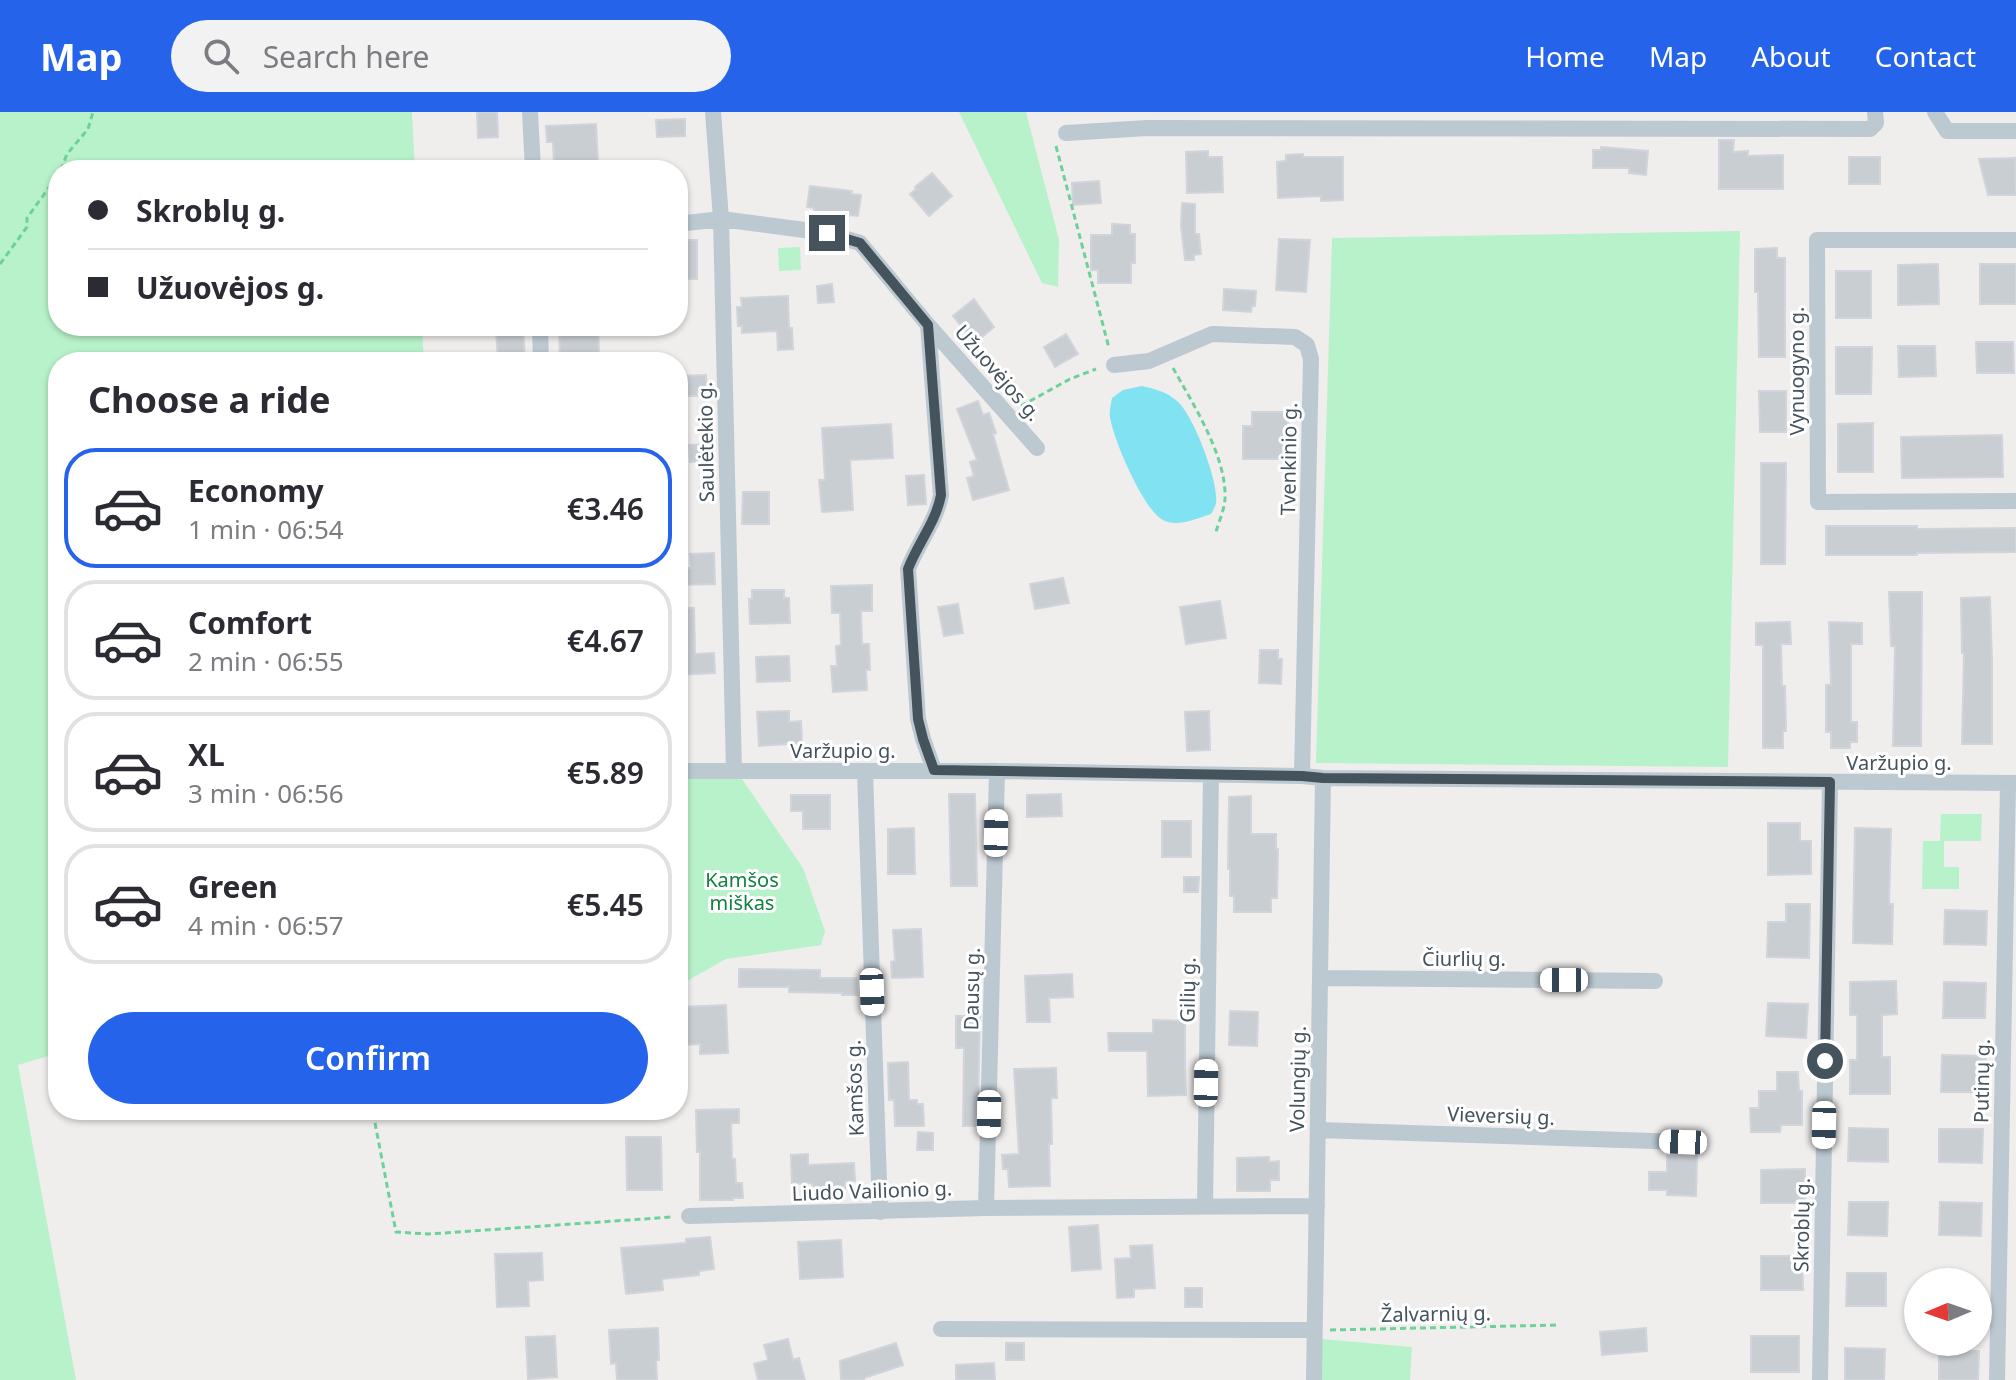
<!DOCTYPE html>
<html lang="en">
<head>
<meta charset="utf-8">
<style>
  body { margin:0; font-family:"Noto Sans",sans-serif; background:#f2f2f3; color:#2b2b33; height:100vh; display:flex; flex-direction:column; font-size:30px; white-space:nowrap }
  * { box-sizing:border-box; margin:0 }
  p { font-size:26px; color:#7c7c81 }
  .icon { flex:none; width:44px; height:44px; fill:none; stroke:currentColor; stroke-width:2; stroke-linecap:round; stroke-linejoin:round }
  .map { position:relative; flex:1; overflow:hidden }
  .side { position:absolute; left:48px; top:240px; width:640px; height:768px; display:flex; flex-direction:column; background:#fff; border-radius:32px; box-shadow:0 2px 6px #0004 }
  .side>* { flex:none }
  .guide { position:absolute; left:48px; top:48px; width:640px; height:176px; border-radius:32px; box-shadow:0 2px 6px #0004; display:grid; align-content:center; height:176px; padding:0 40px; background:#fff }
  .needle { width:52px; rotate:268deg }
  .fabs { position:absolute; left:1904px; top:1156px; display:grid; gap:16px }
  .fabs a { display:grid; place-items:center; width:88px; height:88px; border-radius:50%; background:#fff; box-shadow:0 2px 6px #0004; font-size:40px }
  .end { position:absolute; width:36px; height:36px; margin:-18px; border:10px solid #44535c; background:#fff; box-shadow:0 0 0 4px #fff }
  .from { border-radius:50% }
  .car { position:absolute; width:24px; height:48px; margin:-24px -12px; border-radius:10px; box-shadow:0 0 6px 2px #0007; background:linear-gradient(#fff 24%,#345 0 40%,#fff 0 76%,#345 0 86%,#fff 0) }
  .guide b { display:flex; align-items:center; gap:28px; height:76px; font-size:30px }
  .guide b+b { border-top:2px solid #e1e1e2 }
  .guide i { width:20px; height:20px; background:#2b2b33 }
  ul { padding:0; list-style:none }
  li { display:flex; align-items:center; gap:24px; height:120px; margin:0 16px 12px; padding:0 24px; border:4px solid #e1e1e2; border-radius:32px }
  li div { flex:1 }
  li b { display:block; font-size:30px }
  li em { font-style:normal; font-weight:600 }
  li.active { border-color:#2563eb }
  li>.icon { width:72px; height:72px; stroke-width:1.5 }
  h2 { padding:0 40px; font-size:36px; line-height:96px }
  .primary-button { display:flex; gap:16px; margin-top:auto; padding:16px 40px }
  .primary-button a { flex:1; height:92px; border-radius:48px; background:#2563eb; color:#fff; font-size:32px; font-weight:600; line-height:92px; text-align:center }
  header { display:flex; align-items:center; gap:48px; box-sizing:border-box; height:112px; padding:0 40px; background:#2563eb; color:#fff }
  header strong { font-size:38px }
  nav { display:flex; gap:44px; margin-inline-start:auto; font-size:28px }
  .search { width:560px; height:72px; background:#f2f2f3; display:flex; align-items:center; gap:20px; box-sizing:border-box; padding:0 28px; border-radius:44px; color:#7c7c81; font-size:30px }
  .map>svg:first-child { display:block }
  .green { fill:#b8f2ca }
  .water { fill:#81e3f2 }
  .building { fill:#c9ced3; stroke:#d1d4da; stroke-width:2 }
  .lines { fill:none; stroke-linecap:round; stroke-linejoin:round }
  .path { stroke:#6dd299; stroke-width:3; stroke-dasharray:6 4; stroke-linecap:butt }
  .street { stroke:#bcc9d1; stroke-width:16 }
  .route { stroke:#44535c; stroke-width:10 }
  .labels { text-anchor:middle; stroke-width:6; stroke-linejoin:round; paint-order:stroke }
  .street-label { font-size:20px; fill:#44535c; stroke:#fff }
  .park-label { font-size:20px; fill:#108240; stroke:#fff }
</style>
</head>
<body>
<header>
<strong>Map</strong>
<div class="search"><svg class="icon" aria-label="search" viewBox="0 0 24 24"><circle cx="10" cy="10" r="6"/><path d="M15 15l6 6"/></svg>Search here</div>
<nav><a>Home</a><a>Map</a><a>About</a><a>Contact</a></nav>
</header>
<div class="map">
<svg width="2016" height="1268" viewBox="0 0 2016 1268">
  <rect width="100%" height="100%" fill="#f0eded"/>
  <path class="green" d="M0 0H412L415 58H58V214H422L424 250H58V941L18 953 76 1268H0Z
    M959 0H1026L1059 128 1058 175 1042 171Z
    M1740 119 1728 655 1316 651 1332 126Z
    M800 135 801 158 779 159 778 136Z
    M678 667H742L803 756 825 819 821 833 726 847 678 874Z
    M1941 702H1982L1981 729H1944V755H1959V777H1922L1923 729H1940Z
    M1322 1227 1412 1235 1410 1268H1322Z"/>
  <path class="water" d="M1142 274C1155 277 1167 280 1177 289 1193 302 1219 370 1216 390 1216 394 1213 398 1211 402 1197 406 1178 416 1163 408 1144 399 1113 327 1110 305 1109 299 1111 292 1112 286L1123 278Z"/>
  <path class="building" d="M477 0H497L498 25 478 26Z
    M685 7V24L657 25 656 8Z
    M596 12 598 50 554 52 553 30H547L546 14Z
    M1719 28H1734L1733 40 1748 39V44L1783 43V77H1719Z
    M1601 35 1648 39 1646 63 1629 61V56H1593V38H1601Z
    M1208 39V45H1222L1223 80 1187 81 1186 40Z
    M1303 42V45H1343V88L1321 89V84L1278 86 1277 50 1286 49V43Z
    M1849 45H1880V72H1849Z
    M2015 46 2016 83H1988L1979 47Z
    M932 61 952 84 929 104 910 82 916 77 915 75Z
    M1099 69 1101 91 1073 93 1072 71Z
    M810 74 852 79 851 82 861 83 858 104 849 103V104L814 100V96L807 95Z
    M1182 91 1195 92V122H1199L1201 142 1194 143V148H1185L1181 114Z
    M1112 112 1130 113V122H1135V151H1131V171H1098V158H1091V123H1112Z
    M1279 127 1310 128 1306 180 1276 178Z
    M678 128H697V167H678Z
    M1777 136V146H1785V245H1759L1758 180H1755V137Z
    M1938 152 1939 192 1898 193V153Z
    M1980 152H2016V192H1980Z
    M1836 159H1871V206H1836Z
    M832 172 834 190 818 191 817 174Z
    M1224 177 1256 179 1255 194H1252L1251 200 1223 198Z
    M788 184 789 216H792L793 237 778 238 777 219 742 221V214H738L737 195H742L741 186Z
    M974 187 994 215 976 230 969 221 967 222 953 204Z
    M573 214H598L599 244 560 245 559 217H574Z
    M523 216 525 248 498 250 496 217Z
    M1066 222 1078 242 1055 255 1044 235Z
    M1976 230H2013L2014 261H1977Z
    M1898 234H1935L1936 264 1899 265Z
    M1836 235H1872L1871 282H1836Z
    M706 263 707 279 697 280V284H681V281H678V264Z
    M1759 279H1786V320H1760Z
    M978 289 983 303 989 301 996 321 993 322 1009 378 973 388 967 366 974 364 970 350 977 348 957 297Z
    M1252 300H1288L1289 347H1243V314H1252Z
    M1873 311V360H1838V312Z
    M891 312 893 346 850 348 853 398 822 400 819 368H825L822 316Z
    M2002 323 2003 365 1902 366 1901 325Z
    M710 332 711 349 690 350 689 333Z
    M1761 351H1786L1785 452H1761Z
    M924 363 926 392 908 393 906 364Z
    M743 380H769V412H742Z
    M1826 414H1917V417L2016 416V440L1917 441V443H1826Z
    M714 441 715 472 682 473 681 456H691L690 442Z
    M1063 466 1069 491 1035 497 1030 472Z
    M872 473V499H861L862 532H869L870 558H866L867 578 833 580 831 554H837L836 534 841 533 840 501H832L831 474Z
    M752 478H784V486H789L790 511 750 512 749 487H752Z
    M1889 480H1922L1921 634H1893L1895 534H1891Z
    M1990 485 1992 550V632H1962L1964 541H1962L1961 486Z
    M1220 489 1226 526 1186 532 1180 495Z
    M958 492 963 521 944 524 938 495Z
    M678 496H694L695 542 714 541 715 561 678 563Z
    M1790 510 1791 532H1781L1782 574H1785L1786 619H1783V636H1763V533H1756V511Z
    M1829 510 1862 511V532H1851V610H1857V630H1850V636H1831V620H1826V573H1831Z
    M1260 538H1278V547H1282L1281 572 1259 571Z
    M789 544 790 569 757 570 756 545Z
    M789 599V610L801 609 802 631 759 634 757 600Z
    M1209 599 1210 638 1187 639 1185 600Z
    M949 682H975L977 774H951Z
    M1061 682 1062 704 1027 705V683Z
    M791 683H830V717H803V699H791Z
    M1251 684V722H1276V737H1278L1277 786H1271V800H1234V784H1230V757H1228L1229 685Z
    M1162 709H1191V745H1162Z
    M1768 711H1800V729H1811V762L1768 763Z
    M914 716 915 762H888V717Z
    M1855 716 1891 717 1889 792H1893L1892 832 1853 831Z
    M1184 765H1199L1198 780H1184Z
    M1786 792H1810L1809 846 1767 845 1768 810H1786Z
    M1945 798 1987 799 1986 833 1944 832Z
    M921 817 923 865 892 866 891 850 895 849 893 818Z
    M739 857 820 858V866H856L857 883H842V881L789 880V875H739Z
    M1072 862 1073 885 1049 886 1050 910H1027L1025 864Z
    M1896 869 1897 902 1882 903V945H1890V982H1850V948H1857V903H1850V870Z
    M1944 870 1986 871 1985 906H1943Z
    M1768 891 1808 892 1806 926 1766 924Z
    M726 893 728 941 700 942V932L683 933 681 895Z
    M1230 899 1258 900 1257 934 1229 933Z
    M956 904H980L978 986 975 1014H963L964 936H956Z
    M1153 908 1185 909V954L1186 983 1148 984 1147 939H1109L1108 921H1153Z
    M1942 943 1986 944V980H1941Z
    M908 950 909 988H917V992H923L924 1014H895L894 988H889L888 951Z
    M1056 956 1057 986H1051L1052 1032H1049L1050 1074 1009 1075 1008 1057H1003L1002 1043 1019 1042 1014 957Z
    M1777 960H1798L1799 979H1802V1013H1781L1780 1020H1751L1750 996H1759V979H1777Z
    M739 997V1011H731L732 1047H735L736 1071H742L743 1086H733V1088H700V1040H697L696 998Z
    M1849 1016 1888 1017V1050L1848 1049Z
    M1939 1017H1983L1982 1051 1939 1050Z
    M918 1020 933 1021V1038H917Z
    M626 1025H661L662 1078H627Z
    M808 1042V1053L854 1051 855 1069 845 1070V1077L813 1079 812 1071 792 1072 791 1043Z
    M1667 1044H1697L1696 1084 1667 1083V1078H1649V1060H1667Z
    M1269 1045V1050L1279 1049V1068H1270V1079H1237V1046Z
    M1805 1057V1091H1761V1058Z
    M1849 1090H1888L1887 1124 1848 1123Z
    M1940 1090 1982 1091 1981 1124 1939 1123Z
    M1098 1113 1101 1157 1072 1159 1069 1115Z
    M710 1125 714 1157 699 1159V1163L662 1167 663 1178 626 1182 621 1136 686 1131V1127Z
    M841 1128 843 1165 800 1167 798 1130Z
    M1152 1133 1155 1176 1134 1177V1185L1117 1186 1115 1147 1131 1146 1130 1134Z
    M542 1141 543 1168 528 1169 529 1194 497 1195 495 1142Z
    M1761 1144H1802L1803 1178H1761Z
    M1847 1161H1886V1194H1846Z
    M1185 1176H1202V1195H1185Z
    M658 1216 659 1248H656L657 1268H617L616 1251 611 1252 609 1218Z
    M1646 1216 1647 1239 1602 1243 1600 1220Z
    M555 1224 557 1265 528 1267 526 1225Z
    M1751 1224H1799V1260H1751Z
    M788 1227 793 1248 799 1246 805 1268H758L754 1252 768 1248 764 1233Z
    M896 1231 903 1253 864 1266V1268H841L840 1249Z
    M1006 1231H1024V1248H1006Z
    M1845 1236 1885 1237 1884 1268H1845Z
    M1939 1239H1979L1978 1268H1939Z
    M994 1251 995 1268H956V1253Z"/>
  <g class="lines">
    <path class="path" d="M1056 34 1109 236
      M61 58 67 42 88 17 93 0
      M0 152 27 115V106L58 63
      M1173 256C1193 292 1227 345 1225 387 1224 399 1218 412 1215 423
      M1021 294 1070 267 1096 257
      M375 1011 396 1120 429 1122 672 1105
      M1330 1218 1559 1213"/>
    <path class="street" d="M530 0 533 58
      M713 0 721 107 734 659
      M1935 0 1947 19H2016
      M1066 21 1147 16 1870 17 1876 11 1875 0
      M678 112 721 107 827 121 860 131 928 213 1037 336
      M2016 128H1817L1818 390 2016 389
      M928 213 941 383C936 410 918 431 908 457L918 607 923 627 934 658
      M540 214 541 250
      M1114 253 1149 249 1212 222 1295 225 1307 233 1311 247 1302 664
      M678 659H997L1302 664 1323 666 2016 671
      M865 660 880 1100
      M1320 866 1655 869
      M1318 1018 1683 1030
      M1205 1094 1211 663
      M986 1096 997 659
      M689 1104 986 1096 1317 1094
      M941 1217 1314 1218
      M1314 1268 1323 666
      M1820 1268 1830 670
      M1997 1268 2008 671"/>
  </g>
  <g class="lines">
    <path class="route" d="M827 121 860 131 928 213 941 383C936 410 918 431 908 457L918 607 923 627 934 658 1302 664 1323 666 1830 670 1825 949"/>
  </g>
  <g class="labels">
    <g class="street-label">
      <text transform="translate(1797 259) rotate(-90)" y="7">Vynuogyno g.</text>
      <text transform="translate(998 261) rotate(49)" y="7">Užuovėjos g.</text>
      <text transform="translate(706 330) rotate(-91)" y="7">Saulėtekio g.</text>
      <text transform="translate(1289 347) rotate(-89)" y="7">Tvenkinio g.</text>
      <text x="843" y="646">Varžupio g.</text>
      <text x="1899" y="658">Varžupio g.</text>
      <text x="1464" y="854">Čiurlių g.</text>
      <text transform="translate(972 877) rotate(-89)" y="7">Dausų g.</text>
      <text transform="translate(1188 878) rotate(-89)" y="7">Gilių g.</text>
      <text transform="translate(1298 967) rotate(-89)" y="7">Volungių g.</text>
      <text transform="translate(1982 969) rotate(-89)" y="7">Putinų g.</text>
      <text transform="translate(855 976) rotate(-92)" y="7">Kamšos g.</text>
      <text transform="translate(1501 1004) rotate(2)" y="7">Vieversių g.</text>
      <text transform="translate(872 1079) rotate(-2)" y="7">Liudo Vailionio g.</text>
      <text transform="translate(1802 1113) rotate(-89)" y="7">Skroblų g.</text>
      <text transform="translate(1436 1202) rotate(-1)" y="7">Žalvarnių g.</text>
    </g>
    <g class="park-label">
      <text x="742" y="775">Kamšos<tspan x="742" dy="23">miškas</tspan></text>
    </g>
  </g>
</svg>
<div class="fabs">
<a><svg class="needle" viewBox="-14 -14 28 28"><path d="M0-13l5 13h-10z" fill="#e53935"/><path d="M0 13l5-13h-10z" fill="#7c7c81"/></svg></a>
</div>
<i class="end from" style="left:1825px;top:949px"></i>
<i class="end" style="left:827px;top:121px"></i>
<i class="car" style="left:996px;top:721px;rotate:1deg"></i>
<i class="car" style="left:1564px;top:868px;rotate:270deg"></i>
<i class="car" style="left:872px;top:880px;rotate:178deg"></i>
<i class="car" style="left:1206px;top:971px;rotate:1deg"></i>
<i class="car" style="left:989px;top:1002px;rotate:181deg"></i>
<i class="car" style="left:1824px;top:1013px;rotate:181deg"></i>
<i class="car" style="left:1683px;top:1030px;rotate:272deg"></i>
<div class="guide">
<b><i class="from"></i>Skroblų g.</b>
<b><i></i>Užuovėjos g.</b>
</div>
<section class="side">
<h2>Choose a ride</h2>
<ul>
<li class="active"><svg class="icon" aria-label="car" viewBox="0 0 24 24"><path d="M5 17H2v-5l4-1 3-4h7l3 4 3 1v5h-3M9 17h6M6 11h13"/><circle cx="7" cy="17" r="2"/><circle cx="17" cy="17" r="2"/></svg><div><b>Economy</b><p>1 min · 06:54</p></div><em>€3.46</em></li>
<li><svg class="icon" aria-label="car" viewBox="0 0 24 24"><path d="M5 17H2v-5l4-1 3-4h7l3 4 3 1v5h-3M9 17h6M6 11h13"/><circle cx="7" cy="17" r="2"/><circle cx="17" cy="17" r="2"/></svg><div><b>Comfort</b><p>2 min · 06:55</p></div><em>€4.67</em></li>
<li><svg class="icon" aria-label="car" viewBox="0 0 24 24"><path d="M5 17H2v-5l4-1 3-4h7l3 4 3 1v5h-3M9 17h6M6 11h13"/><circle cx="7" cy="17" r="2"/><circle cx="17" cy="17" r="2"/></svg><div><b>XL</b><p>3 min · 06:56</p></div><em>€5.89</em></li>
<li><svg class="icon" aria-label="car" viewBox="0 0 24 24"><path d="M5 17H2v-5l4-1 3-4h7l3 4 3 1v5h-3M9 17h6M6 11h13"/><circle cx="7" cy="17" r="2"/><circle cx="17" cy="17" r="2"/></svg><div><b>Green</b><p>4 min · 06:57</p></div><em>€5.45</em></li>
</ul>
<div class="primary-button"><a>Confirm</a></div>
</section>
</div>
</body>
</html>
